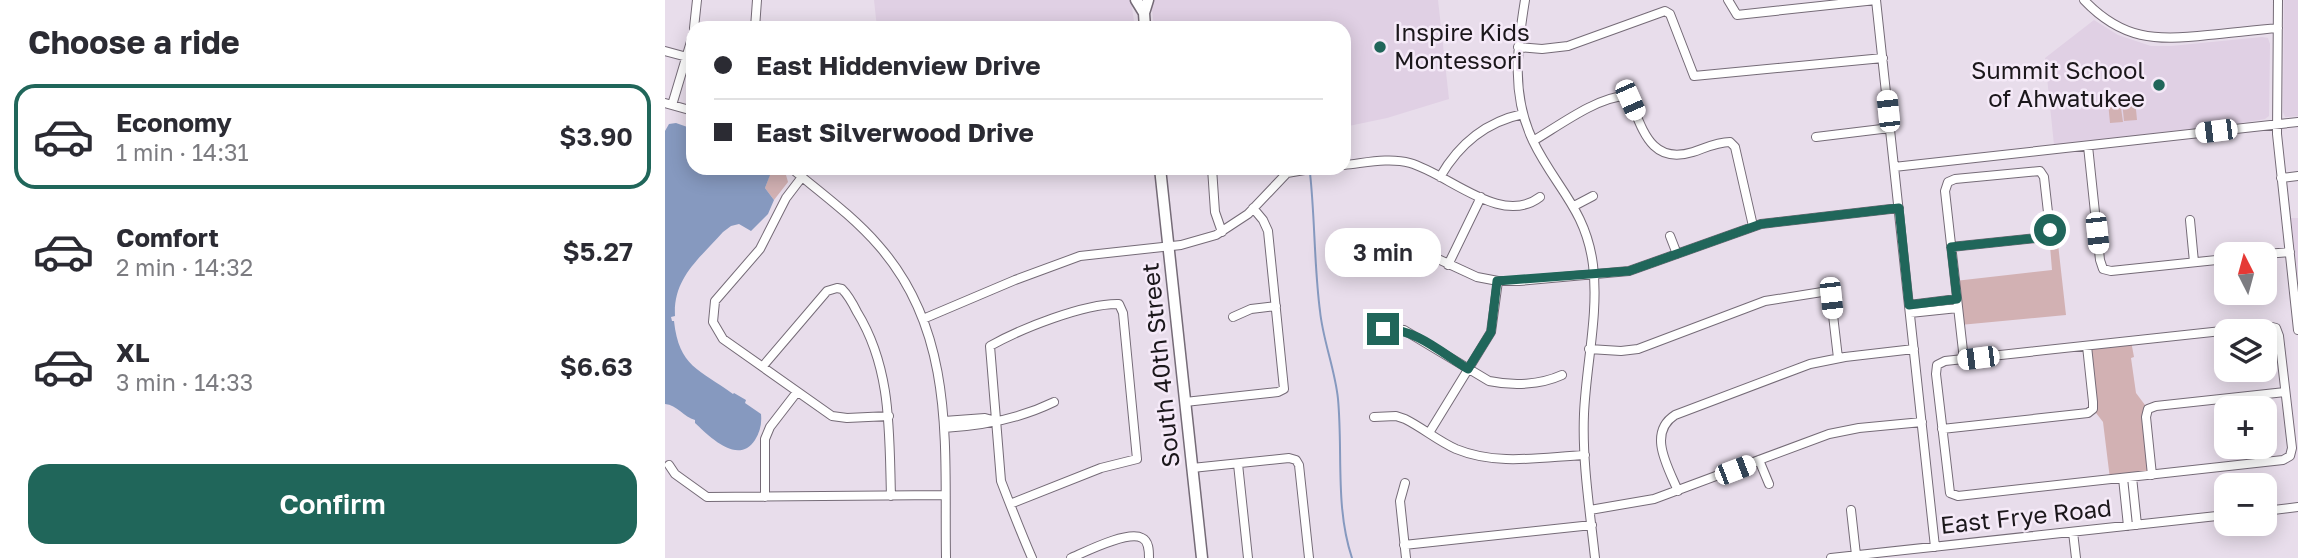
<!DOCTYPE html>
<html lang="en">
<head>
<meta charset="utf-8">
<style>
  body { margin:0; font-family:"Golos Text",sans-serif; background:#f2f2f3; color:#2b2b33; height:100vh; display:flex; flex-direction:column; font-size:26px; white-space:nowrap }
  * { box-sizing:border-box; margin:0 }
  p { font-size:23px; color:#7c7c81 }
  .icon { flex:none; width:38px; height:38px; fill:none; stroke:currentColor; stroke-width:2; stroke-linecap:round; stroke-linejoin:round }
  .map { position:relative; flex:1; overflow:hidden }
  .details { display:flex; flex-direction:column; background:#fff; width:665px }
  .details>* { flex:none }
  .guide { position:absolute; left:21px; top:21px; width:665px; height:154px; border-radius:21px; box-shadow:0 4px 18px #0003; display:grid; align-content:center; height:154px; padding:0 28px; background:#fff }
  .needle { width:46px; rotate:354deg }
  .controls { position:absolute; left:1549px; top:242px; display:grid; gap:14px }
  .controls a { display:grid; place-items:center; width:63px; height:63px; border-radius:14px; background:#fff; box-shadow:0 4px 18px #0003; font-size:35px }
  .end { position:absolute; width:32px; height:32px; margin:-16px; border:9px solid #20665a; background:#fff; box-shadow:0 0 0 4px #fff }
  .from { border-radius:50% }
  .bubble { position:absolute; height:49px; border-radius:21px; background:#fff; box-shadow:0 4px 18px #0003; font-size:23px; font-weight:600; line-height:49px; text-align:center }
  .car { position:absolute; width:21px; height:42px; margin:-21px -10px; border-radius:9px; box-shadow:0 0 5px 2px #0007; background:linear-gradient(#fff 24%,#345 0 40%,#fff 0 76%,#345 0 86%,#fff 0) }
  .guide b { display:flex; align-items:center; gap:24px; height:66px; font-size:26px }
  .guide b+b { border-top:2px solid #e1e1e2 }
  .guide i { width:18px; height:18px; background:#2b2b33 }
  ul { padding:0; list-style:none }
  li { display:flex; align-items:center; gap:21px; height:105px; margin:0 14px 10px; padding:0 14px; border:4px solid transparent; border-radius:21px }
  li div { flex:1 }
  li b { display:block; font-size:26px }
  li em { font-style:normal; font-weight:600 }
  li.active { border-color:#20665a }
  li>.icon { width:63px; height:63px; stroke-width:1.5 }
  h2 { padding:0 28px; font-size:32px; line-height:84px }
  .primary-button { display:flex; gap:14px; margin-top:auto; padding:14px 28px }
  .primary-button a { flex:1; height:80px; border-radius:21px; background:#20665a; color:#fff; font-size:28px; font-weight:600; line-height:80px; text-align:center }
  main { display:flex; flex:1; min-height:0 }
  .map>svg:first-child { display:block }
  .built { fill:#e0d0e4 }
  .green { fill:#d2b1b3 }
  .water { fill:#8699bf }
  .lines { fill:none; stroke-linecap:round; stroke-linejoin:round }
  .stream { stroke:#8699bf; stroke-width:2 }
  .minor-casing { stroke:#756b77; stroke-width:10 }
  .major-casing { stroke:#756b77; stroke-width:13 }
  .minor { stroke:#fff; stroke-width:8 }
  .major { stroke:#fff; stroke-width:10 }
  .route { stroke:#20665a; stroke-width:9 }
  .poi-dot { fill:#20665a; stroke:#f5eaf8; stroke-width:2.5 }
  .labels { text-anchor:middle; stroke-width:5; stroke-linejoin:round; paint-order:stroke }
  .poi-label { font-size:24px; fill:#1b171b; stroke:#f5eaf8; text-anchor:start }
  .street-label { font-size:24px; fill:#1b171b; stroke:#f5eaf8 }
</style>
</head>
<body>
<main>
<section class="details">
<h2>Choose a ride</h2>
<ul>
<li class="active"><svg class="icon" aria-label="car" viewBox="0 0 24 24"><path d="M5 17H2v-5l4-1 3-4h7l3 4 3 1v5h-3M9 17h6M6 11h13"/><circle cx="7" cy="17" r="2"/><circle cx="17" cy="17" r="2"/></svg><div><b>Economy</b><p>1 min · 14:31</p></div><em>$3.90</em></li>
<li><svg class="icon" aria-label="car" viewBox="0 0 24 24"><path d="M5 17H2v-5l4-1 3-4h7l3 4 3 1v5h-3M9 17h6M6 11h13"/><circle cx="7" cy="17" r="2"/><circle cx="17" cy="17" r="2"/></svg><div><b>Comfort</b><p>2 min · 14:32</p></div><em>$5.27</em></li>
<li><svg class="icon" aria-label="car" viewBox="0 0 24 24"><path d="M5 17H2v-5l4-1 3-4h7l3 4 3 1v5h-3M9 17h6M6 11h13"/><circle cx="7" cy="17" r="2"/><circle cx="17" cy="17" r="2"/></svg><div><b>XL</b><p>3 min · 14:33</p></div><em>$6.63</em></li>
</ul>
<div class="primary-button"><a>Confirm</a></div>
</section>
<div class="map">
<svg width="1633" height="558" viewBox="0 0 1633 558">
  <rect width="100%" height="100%" fill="#e8ddeb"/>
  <path class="built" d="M209 0H466L470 28H212Z
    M486 0H773L784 99 722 118 679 127V28H489Z
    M1619 0H1633V116L1623 117H1620L1618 112Z
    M1429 20 1453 35 1486 46H1506L1597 37 1603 38 1605 44 1604 116 1600 119 1576 123 1389 145 1380 58Z
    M1626 218H1633V279Z"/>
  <path class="green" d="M1470 99 1472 120 1459 121 1457 101Z
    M1455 101 1458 122 1445 123 1443 102Z
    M99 168H113L121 175 123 182 109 200 100 188 104 177Z
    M1384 234 1392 235 1401 315 1295 325 1290 281 1387 270Z
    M1466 341 1469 357 1466 358 1471 393 1483 409 1487 475 1445 479 1438 422 1428 409 1422 346Z"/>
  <path class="water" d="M11 123 28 129V168H100L105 175 100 188 109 200 103 214 86 231 74 224 66 226 58 232C34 259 8 278 10 316L6 317 7 321H9C14 367 34 369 68 394L69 393 81 400 80 403 96 414C97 424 95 432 90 440 73 466 44 436 30 423V420C19 417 12 405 0 404V131L4 124Z"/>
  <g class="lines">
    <path class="stream" d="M645 173C650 218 649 265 655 311 658 341 670 369 673 399 678 453 670 507 687 558"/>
    <g class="minor-casing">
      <path id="minor" d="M860 0C852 49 846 95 868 141 890 187 921 209 928 265 934 314 921 365 919 414 917 462 925 511 930 558
        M1063 0 1072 15 1211 0
        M1211 0 1270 547
        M1419 0C1457 40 1491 41 1543 35 1566 33 1589 30 1613 28
        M1613 0 1612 134 1633 330
        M29 28 32 0
        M90 28 92 0
        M853 47 877 49 903 46 1000 11 1005 14 1029 76 1218 58
        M0 51 22 57
        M0 103 28 111
        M7 105 28 35
        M1151 137 1225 128
        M868 141C892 127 932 97 960 96L965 100C978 130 986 165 1028 152 1040 148 1052 142 1065 142L1070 147 1088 226
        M1423 146 1435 260 1438 269 1446 271 1561 259
        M679 165C700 163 724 157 745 163 784 174 836 227 875 197
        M1229 167 1633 122
        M126 168C156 193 188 216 214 246 292 335 279 449 281 558
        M547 168 550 212 557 232
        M137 177 121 198 95 249 50 301 48 322 58 339 167 416 182 418 224 416
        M775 177C794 144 820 122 858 114
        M1616 178 1633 176
        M909 206 928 196
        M1525 220 1529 262
        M1005 236 1012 254
        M690 244 730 242 747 247 812 277 833 281H854L964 271 1096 224 1234 208
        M1286 247 1380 237 1385 230 1379 177 1375 171 1290 179 1283 182 1280 191 1299 360
        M1600 254 1625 252
        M783 265 816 197
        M1244 305 1292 299
        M1245 313 1293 308
        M568 317 586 309 611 306
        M258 319 350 280 415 256 516 245 551 235 583 214 622 173 651 168
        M1603 326 1611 328 1614 336 1627 448 1625 456 1618 460 1293 496 1285 493 1271 374 1272 365 1280 361Z
        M704 331 728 329 739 330 824 381C848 386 875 385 897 375
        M924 349 956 351 973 349 1100 301 1157 292 1163 293 1166 298 1173 358
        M98 366 162 291 172 288 177 289C184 296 188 304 192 312 227 369 224 432 226 496
        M520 402 613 392 619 389 603 231 598 220 588 208
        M709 417 731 416 740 419C758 428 773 441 791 449 832 466 877 457 920 455
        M279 421 320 418 331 421
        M279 428C318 426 354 419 389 402
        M1277 429 1423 413 1428 409V402L1422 346
        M764 433 826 332 833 281
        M1094 460 1104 484
        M573 464 583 558
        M4 465 10 474 42 497 280 495
        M527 468 624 458 631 460 634 465 644 558
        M1487 475 1481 417 1483 409 1491 406 1620 392
        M1467 477 1472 525
        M1458 478 1463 526
        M740 483 735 501 741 558
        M1013 491C1003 467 982 433 1010 415L1145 364 1180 357 1249 349
        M100 497V439L105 427 132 392
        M345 504 436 468 472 459 458 313 454 304C420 303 355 329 325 346L336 481C346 507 356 533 367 558
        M925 510 989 499 1164 434 1194 428 1257 422
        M1186 510 1191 555
        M1600 511 1633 507
        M1408 532 1411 558
        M739 545 927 525
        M406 558C420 552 463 530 477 538 484 541 484 551 484 558
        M1166 558 1561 515"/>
    </g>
    <g class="major-casing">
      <path id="major" d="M471 0 479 13
        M480 28 479 13 483 0
        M495 168 537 558"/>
    </g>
    <use href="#minor" class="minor"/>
    <use href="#major" class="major"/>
  </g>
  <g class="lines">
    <path class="route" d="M718 329C750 328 777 353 803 369L826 332 832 281 964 271 1096 224 1234 208 1244 305 1292 299 1286 247 1380 237 1385 230"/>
  </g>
  <g class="poi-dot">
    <circle cx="715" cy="47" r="7"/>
    <circle cx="1494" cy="85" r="7"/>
  </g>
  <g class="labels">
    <g class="poi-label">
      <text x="729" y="41">Inspire Kids<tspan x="729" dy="28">Montessori</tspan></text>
      <text x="1480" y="79" text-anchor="end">Summit School<tspan x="1480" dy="28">of Ahwatukee</tspan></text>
    </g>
    <g class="street-label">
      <text transform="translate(496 365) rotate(-96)" y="8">South 40th Street</text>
      <text transform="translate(1361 517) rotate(-6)" y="8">East Frye Road</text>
    </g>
  </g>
</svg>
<div class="controls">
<a><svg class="needle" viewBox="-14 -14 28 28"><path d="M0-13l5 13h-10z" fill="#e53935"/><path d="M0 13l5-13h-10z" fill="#7c7c81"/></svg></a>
<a><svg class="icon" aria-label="layers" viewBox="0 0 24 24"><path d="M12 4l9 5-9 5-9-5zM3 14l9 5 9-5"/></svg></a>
<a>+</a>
<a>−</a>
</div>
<i class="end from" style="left:1385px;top:230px"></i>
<i class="end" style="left:718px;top:329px"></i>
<div class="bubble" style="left:660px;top:228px;width:116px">3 min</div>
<i class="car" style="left:965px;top:100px;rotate:156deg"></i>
<i class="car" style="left:1223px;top:111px;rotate:354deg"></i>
<i class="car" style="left:1551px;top:131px;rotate:263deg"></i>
<i class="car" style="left:1432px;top:233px;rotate:174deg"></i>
<i class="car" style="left:1166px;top:298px;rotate:174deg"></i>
<i class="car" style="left:1313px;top:358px;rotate:263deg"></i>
<i class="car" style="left:1070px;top:470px;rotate:69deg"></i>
<div class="guide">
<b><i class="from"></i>East Hiddenview Drive</b>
<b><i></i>East Silverwood Drive</b>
</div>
</div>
</main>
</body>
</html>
